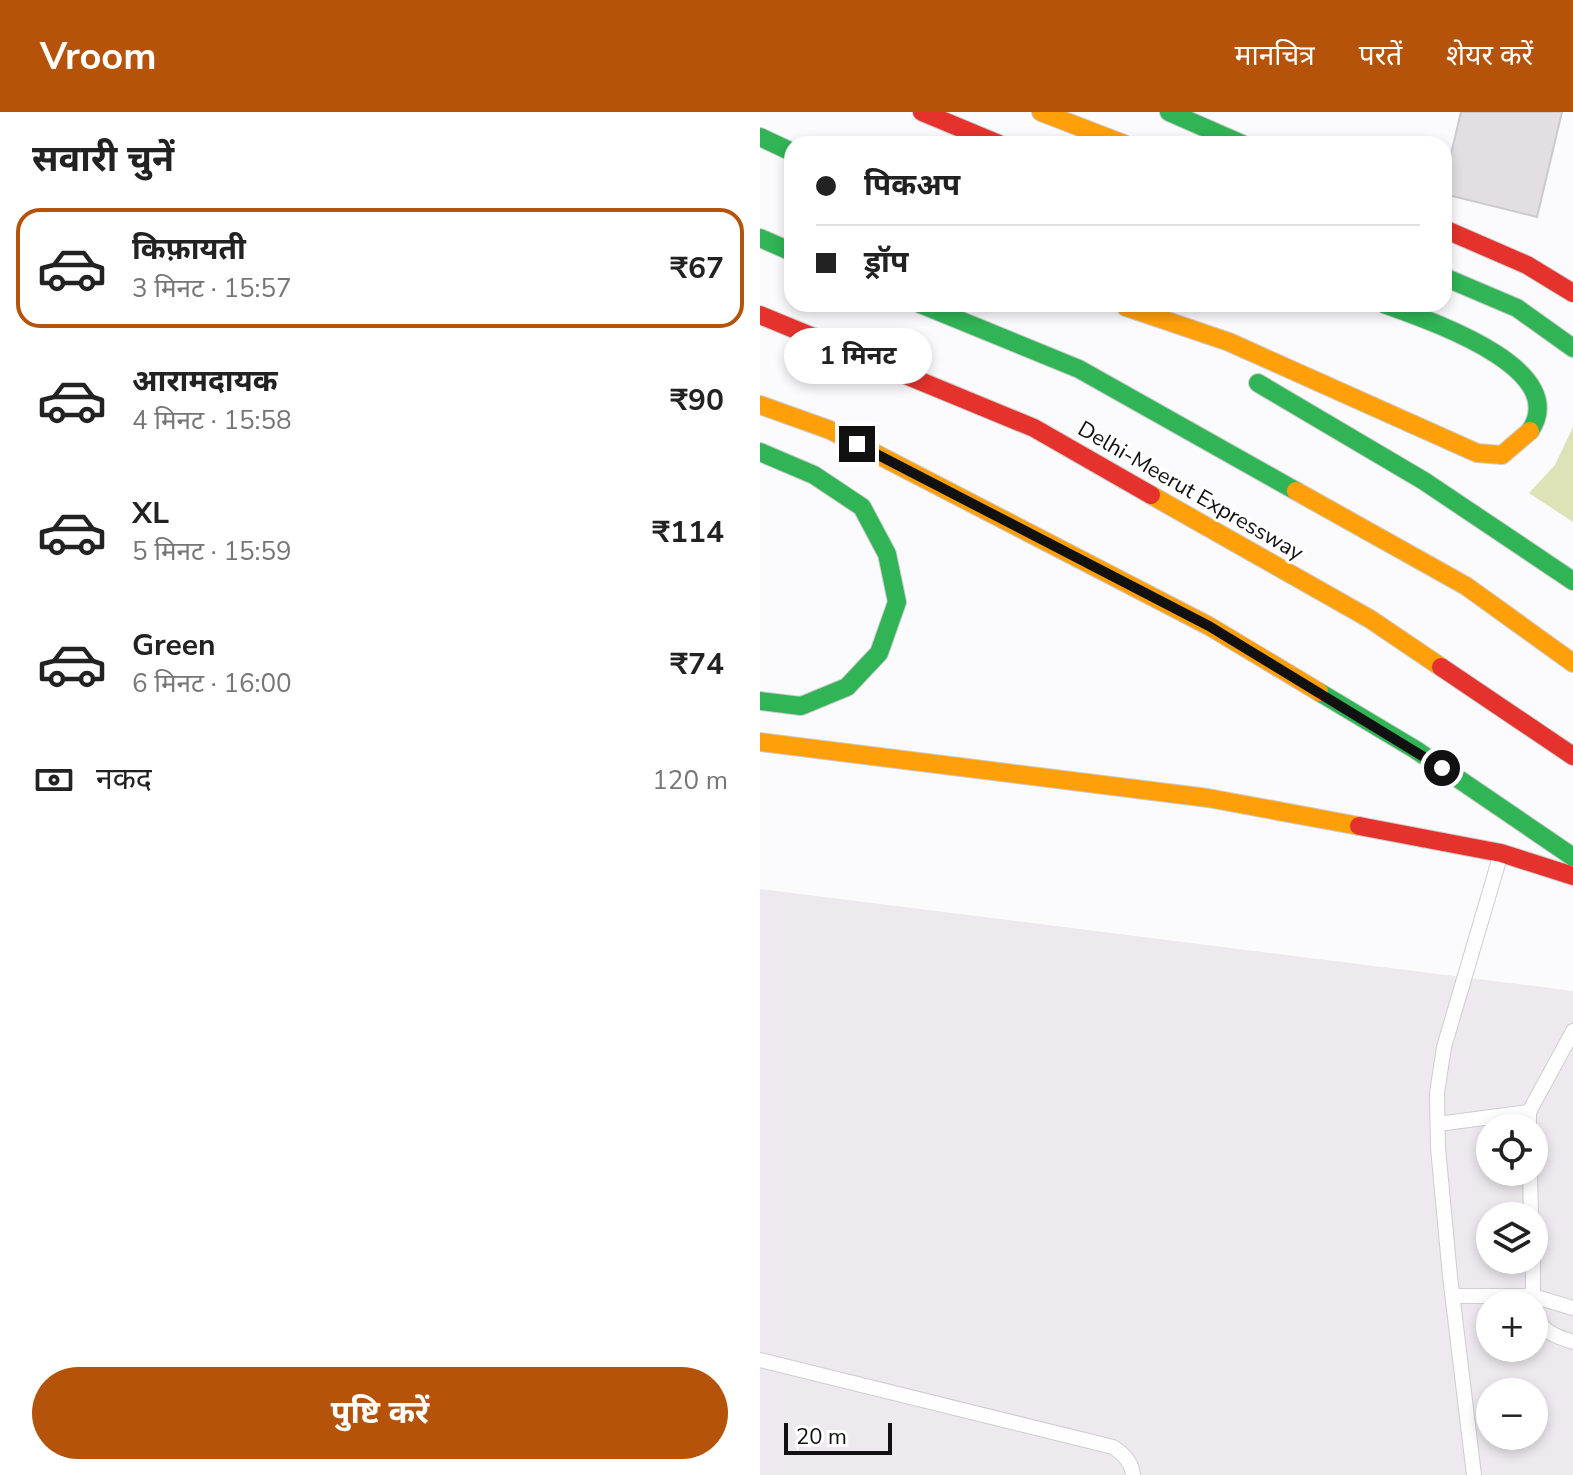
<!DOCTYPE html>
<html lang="hi">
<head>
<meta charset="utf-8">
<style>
  body { margin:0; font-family:"Nunito Sans","Noto Sans Devanagari",sans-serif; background:#f6f6f6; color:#222; height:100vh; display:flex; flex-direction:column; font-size:30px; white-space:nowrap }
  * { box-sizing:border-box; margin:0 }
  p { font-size:26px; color:#767676 }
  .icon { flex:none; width:44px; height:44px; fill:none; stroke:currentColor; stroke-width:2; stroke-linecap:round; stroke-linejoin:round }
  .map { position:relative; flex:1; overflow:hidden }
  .details { display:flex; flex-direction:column; background:#fff; width:760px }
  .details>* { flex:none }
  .banner { position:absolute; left:24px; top:24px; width:668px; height:176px; border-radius:24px; box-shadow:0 4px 12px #0003; display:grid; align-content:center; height:176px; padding:0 32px; background:#fff }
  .buttons { position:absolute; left:716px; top:1002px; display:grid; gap:16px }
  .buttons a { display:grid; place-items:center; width:72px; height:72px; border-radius:50%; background:#fff; box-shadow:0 4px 12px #0003; font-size:40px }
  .scale { position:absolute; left:24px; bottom:20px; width:108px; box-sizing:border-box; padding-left:8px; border:4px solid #111112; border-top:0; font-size:22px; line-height:28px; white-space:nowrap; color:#111112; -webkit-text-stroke:6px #fff; paint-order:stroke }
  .end { position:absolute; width:36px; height:36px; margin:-18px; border:10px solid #111112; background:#fff; box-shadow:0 0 0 4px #fff }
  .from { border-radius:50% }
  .bubble { position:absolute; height:56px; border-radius:28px; background:#fff; box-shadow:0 4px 12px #0003; font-size:26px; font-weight:700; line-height:56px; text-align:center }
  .banner b { display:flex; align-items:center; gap:28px; height:76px; font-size:30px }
  .banner b+b { border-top:2px solid #e0e0e0 }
  .banner i { width:20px; height:20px; background:#222 }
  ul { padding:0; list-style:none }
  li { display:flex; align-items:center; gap:24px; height:120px; margin:0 16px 12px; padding:0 16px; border:4px solid transparent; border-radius:24px }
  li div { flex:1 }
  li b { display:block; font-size:30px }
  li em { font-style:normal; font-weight:700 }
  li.active { border-color:#b45309 }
  li>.icon { width:72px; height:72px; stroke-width:1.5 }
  h2 { padding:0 32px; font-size:36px; line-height:96px }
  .pay { display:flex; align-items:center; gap:20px; height:88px; padding:0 32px; font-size:30px }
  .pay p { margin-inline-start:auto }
  .button { display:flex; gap:16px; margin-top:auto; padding:16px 32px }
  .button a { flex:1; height:92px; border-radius:48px; background:#b45309; color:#fff; font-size:32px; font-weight:700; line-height:92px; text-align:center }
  header { display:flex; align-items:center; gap:48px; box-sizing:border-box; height:112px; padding:0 40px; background:#b45309; color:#fff }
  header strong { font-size:38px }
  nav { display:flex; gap:44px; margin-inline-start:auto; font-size:28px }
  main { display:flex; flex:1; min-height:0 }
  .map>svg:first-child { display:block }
  .built { fill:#ede9ef; fill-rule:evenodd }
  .green { fill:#dde2b7 }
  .building { fill:#e2dee4; stroke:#cbcacc; stroke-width:2 }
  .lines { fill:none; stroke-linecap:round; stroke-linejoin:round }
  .lane-casing { stroke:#cecdcf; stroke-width:16 }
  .fast-casing { stroke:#cecdcf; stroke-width:20 }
  .slow-casing { stroke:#cecdcf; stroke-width:20 }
  .jam-casing { stroke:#cecdcf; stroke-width:20 }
  .lane { stroke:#fefeff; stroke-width:14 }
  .fast { stroke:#30b455; stroke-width:18 }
  .slow { stroke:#ff9f0a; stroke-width:18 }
  .jam { stroke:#e5322d; stroke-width:18 }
  .route { stroke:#111112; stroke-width:10 }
  .labels { text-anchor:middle; stroke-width:6; stroke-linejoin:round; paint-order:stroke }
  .street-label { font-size:22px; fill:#111112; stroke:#fff }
</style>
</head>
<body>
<header>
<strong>Vroom</strong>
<nav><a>मानचित्र</a><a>परतें</a><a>शेयर करें</a></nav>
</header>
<main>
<section class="details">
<h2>सवारी चुनें</h2>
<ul>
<li class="active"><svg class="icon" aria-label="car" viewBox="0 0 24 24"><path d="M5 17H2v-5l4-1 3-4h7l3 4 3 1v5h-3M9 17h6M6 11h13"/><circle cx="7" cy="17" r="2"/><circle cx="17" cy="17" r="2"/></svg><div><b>किफ़ायती</b><p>3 मिनट · 15:57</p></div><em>₹67</em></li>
<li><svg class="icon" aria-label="car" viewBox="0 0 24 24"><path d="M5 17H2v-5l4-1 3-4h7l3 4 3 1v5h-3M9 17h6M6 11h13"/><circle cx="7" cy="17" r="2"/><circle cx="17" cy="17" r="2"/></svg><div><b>आरामदायक</b><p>4 मिनट · 15:58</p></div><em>₹90</em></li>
<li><svg class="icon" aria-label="car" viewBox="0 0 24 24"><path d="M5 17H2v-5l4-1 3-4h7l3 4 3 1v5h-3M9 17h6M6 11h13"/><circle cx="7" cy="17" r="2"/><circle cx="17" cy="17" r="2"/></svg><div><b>XL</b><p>5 मिनट · 15:59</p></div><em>₹114</em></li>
<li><svg class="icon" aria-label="car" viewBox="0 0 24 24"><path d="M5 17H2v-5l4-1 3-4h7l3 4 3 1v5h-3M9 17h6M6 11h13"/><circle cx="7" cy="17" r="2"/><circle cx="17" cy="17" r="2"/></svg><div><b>Green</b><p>6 मिनट · 16:00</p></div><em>₹74</em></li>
</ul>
<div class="pay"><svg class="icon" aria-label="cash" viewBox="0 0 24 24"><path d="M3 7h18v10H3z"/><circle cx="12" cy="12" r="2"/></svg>नकद<p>120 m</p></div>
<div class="button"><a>पुष्टि करें</a></div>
</section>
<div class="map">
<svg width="813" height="1363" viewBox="0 0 813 1363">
  <rect width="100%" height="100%" fill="#fbfafc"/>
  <path class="built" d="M0 777 813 879V1363H0ZM730 1016H774V1060H730ZM730 1104H774V1148H730ZM730 1192H774V1236H730ZM730 1280H774V1324H730Z"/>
  <path class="green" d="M813 315V410L769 381 795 353Z"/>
  <path class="building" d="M701 0H802L777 105 684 82V71Z"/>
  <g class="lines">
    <g class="lane-casing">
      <path id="lane" d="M678 1012 769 1000
        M769 1016V1000L813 919
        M770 1060 771 1104
        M773 1148V1184L813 1196
        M693 1184H773C780 1217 781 1219 813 1230
        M0 1248 353 1335C364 1342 372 1350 373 1363
        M714 1363 690 1164 678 1036 677 981 684 935 740 745"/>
    </g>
    <g class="fast-casing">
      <path id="fast" d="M409 0 482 32
        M0 25 32 40
        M0 126 32 140
        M684 165 757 196 813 236
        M160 192 319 257 536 379
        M624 192C664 207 813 255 770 319
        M498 271 664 369 813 469
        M0 340 54 363 102 395 127 442 137 490 119 541 87 575 41 594 0 589
        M559 580 656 638 813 745"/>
    </g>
    <g class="slow-casing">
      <path id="slow" d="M281 0 364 32
        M366 195 469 230 717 341 742 343 770 319
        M0 293 70 318 449 514 559 580
        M536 379 706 474 813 551
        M391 383 610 507 681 555
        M0 630 448 686 599 714"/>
    </g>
    <g class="jam-casing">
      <path id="jam" d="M162 0 239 32
        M684 117 767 153 813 181
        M0 203 274 316 391 383
        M681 555 813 644
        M599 714 741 741 813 764"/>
    </g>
    <use href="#lane" class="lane"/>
    <use href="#fast" class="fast"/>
    <use href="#slow" class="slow"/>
    <use href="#jam" class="jam"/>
  </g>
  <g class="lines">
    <path class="route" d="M97 332 449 514 682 656"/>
  </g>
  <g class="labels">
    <g class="street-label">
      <text transform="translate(431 378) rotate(30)" y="8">Delhi-Meerut Expressway</text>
    </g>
  </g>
</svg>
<div class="buttons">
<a><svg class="icon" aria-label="locate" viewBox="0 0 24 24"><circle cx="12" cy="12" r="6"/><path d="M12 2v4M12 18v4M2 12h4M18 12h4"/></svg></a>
<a><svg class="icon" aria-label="layers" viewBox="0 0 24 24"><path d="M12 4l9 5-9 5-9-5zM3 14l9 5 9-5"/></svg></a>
<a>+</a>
<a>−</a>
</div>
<div class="scale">20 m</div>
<i class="end from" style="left:682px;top:656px"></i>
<i class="end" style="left:97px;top:332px"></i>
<div class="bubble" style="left:24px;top:216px;width:148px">1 मिनट</div>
<div class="banner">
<b><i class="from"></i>पिकअप</b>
<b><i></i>ड्रॉप</b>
</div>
</div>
</main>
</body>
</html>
